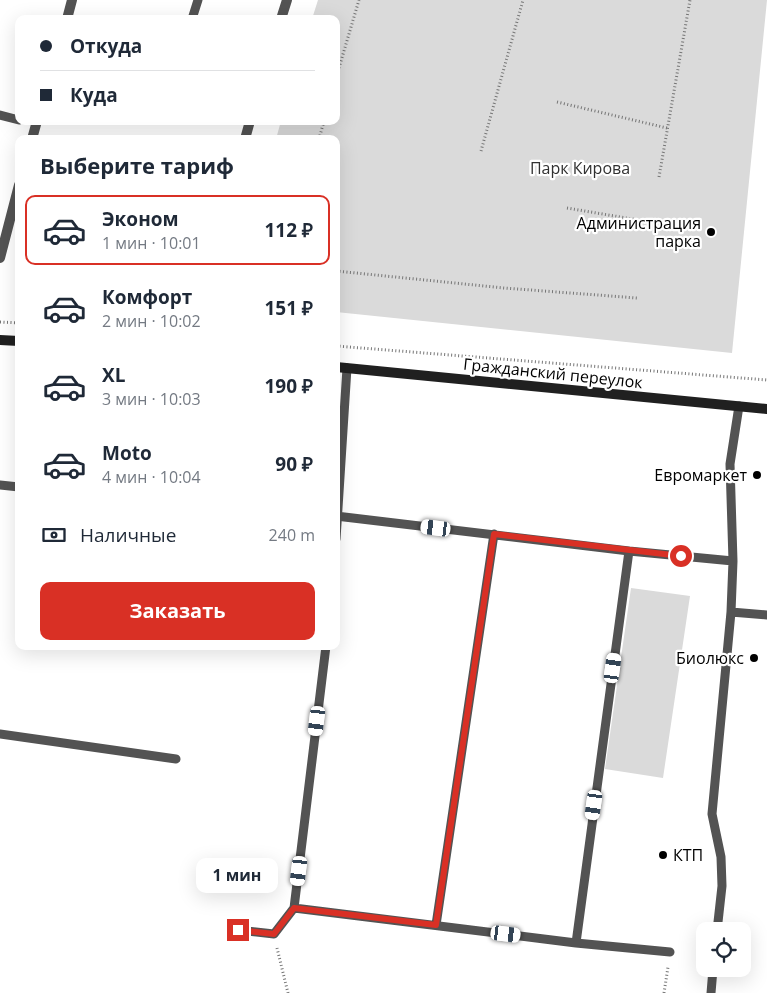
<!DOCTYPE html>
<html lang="ru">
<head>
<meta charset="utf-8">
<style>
  body { margin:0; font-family:"Open Sans",sans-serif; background:#f6f6f7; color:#1f2937; height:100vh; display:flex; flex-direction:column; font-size:19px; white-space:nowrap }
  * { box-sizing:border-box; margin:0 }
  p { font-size:16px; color:#747a83 }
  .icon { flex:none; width:28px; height:28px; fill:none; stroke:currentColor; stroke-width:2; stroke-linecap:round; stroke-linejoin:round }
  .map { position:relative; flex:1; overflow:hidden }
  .details { position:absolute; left:15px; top:135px; width:325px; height:515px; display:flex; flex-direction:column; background:#fff; border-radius:10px; box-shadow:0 5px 20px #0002 }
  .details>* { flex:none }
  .banner { position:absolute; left:15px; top:15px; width:325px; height:110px; border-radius:10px; box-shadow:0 5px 20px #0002; display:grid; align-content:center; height:110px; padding:0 25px; background:#fff }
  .controls { position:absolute; left:696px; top:922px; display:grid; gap:10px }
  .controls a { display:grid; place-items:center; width:55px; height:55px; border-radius:10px; background:#fff; box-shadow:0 5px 20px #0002; font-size:25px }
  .end { position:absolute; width:22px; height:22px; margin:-11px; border:6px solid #d93025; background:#fff; box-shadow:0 0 0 2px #fff }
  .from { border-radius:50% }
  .bubble { position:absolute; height:35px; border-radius:10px; background:#fff; box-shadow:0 5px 20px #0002; font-size:16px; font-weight:700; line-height:35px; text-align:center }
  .car { position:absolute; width:15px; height:30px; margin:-15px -8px; border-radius:6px; box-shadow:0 0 4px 1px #0007; background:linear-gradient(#fff 24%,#345 0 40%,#fff 0 76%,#345 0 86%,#fff 0) }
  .banner b { display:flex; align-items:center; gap:18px; height:48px; font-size:19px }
  .banner b+b { border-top:1px solid #e0e1e3 }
  .banner i { width:12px; height:12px; background:#1f2937 }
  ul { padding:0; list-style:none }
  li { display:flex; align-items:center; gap:15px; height:70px; margin:0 10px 8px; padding:0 15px; border:2px solid transparent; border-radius:10px }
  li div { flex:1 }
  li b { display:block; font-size:19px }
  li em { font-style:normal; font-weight:700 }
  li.on { border-color:#d93025 }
  li>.icon { width:45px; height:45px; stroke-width:1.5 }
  h2 { padding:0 25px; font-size:22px; line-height:60px }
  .pay { display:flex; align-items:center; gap:12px; height:55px; padding:0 25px; font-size:19px }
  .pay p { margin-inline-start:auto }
  .button { display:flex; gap:10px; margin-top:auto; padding:10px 25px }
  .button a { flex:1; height:58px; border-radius:10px; background:#d93025; color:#fff; font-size:20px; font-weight:700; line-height:58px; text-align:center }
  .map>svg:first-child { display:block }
  .green { fill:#dadada }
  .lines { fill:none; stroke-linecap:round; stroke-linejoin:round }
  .path { stroke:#757575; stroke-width:3; stroke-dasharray:1 2.5; stroke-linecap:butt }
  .lane { stroke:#535353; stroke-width:9 }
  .street { stroke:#535353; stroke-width:10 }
  .secondary { stroke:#202020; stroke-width:10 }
  .route { stroke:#d93025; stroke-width:6 }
  .poi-dot { fill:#000; stroke:#fff; stroke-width:2 }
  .labels { text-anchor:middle; stroke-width:4.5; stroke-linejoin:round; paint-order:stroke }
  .park-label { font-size:16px; fill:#313131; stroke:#fff }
  .poi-label { font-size:16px; fill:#000; stroke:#fff; text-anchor:end }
  .street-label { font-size:16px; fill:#000; stroke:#fff }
</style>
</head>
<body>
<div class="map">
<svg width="767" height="993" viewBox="0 0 767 993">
  <rect width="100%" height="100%" fill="#fff"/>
  <path class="green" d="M318 0H767L732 353 336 312V139H276L281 121H336V19H312Z
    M631 588 690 596 663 778 605 769Z"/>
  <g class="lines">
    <path class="path" d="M336 78 359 0
      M557 102 667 128
      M319 139 324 121
      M481 151 523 0
      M659 177 690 0
      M567 208 650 222
      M336 271 504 288 637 298
      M0 322 19 323
      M336 346 767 380
      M277 948 288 993
      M664 993 668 967"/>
    <path class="lane" d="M192 19 198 0
      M0 115 19 120
      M0 485 19 487
      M336 516 629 551 733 561 730 464 739 406
      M336 539 347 368
      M733 561 731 612 767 615
      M326 646 294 908 576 943 629 551
      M0 734 176 759
      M436 925 494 534
      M238 930 274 934 294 908
      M717 931 722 886 721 857 712 814 731 612
      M576 943 670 952
      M711 993 713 969"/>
    <path class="street" d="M67 19 72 0
      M281 19 287 0
      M32 139 37 121
      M245 139 250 121
      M0 258 19 185"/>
    <path class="secondary" d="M0 340 19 341
      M336 367 767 409"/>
  </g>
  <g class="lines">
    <path class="route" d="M238 930 274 934 294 908 436 925 494 534 681 556"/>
  </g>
  <g class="poi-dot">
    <circle cx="711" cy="232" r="5"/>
    <circle cx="757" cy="475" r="5"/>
    <circle cx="754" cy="658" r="5"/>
    <circle cx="663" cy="855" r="5"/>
  </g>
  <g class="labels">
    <g class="park-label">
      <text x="580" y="174">Парк Кирова</text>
    </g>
    <g class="poi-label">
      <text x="701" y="229">Администрация<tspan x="701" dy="18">парка</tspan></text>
      <text x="747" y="481">Евромаркет</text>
      <text x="744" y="664">Биолюкс</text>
      <text x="673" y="861" text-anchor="start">КТП</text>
    </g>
    <g class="street-label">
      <text transform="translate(553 373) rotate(6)" y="6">Гражданский переулок</text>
    </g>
  </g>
</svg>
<div class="controls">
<a><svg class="icon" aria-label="locate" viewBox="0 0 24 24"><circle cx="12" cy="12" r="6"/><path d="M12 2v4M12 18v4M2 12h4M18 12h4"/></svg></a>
</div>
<i class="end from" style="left:681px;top:556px"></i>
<i class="end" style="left:238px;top:930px"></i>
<div class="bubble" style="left:196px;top:858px;width:82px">1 мин</div>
<i class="car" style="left:436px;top:528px;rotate:277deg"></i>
<i class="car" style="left:613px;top:668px;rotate:8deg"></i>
<i class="car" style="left:317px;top:721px;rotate:187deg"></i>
<i class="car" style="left:594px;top:805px;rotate:188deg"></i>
<i class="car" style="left:299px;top:871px;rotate:187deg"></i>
<i class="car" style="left:506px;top:934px;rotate:97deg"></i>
<div class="banner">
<b><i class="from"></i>Откуда</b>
<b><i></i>Куда</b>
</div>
<section class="details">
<h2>Выберите тариф</h2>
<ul>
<li class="on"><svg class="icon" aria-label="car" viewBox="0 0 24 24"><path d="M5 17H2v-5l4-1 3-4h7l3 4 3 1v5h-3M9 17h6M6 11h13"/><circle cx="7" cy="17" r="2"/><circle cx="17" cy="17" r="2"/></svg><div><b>Эконом</b><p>1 мин · 10:01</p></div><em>112 ₽</em></li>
<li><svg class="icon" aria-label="car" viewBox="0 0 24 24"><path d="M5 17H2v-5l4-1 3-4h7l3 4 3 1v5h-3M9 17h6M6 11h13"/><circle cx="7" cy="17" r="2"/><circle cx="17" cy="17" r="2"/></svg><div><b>Комфорт</b><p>2 мин · 10:02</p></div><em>151 ₽</em></li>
<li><svg class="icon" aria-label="car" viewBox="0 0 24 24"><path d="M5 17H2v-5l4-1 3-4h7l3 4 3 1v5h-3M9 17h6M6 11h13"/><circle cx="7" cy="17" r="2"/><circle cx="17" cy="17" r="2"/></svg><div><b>XL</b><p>3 мин · 10:03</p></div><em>190 ₽</em></li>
<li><svg class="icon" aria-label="car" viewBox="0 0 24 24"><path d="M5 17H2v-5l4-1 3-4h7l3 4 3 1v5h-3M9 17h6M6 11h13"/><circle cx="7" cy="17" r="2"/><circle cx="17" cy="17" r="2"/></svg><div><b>Moto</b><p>4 мин · 10:04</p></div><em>90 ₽</em></li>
</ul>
<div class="pay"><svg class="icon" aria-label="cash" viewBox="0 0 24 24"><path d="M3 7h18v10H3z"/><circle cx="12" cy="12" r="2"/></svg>Наличные<p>240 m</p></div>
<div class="button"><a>Заказать</a></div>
</section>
</div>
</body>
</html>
